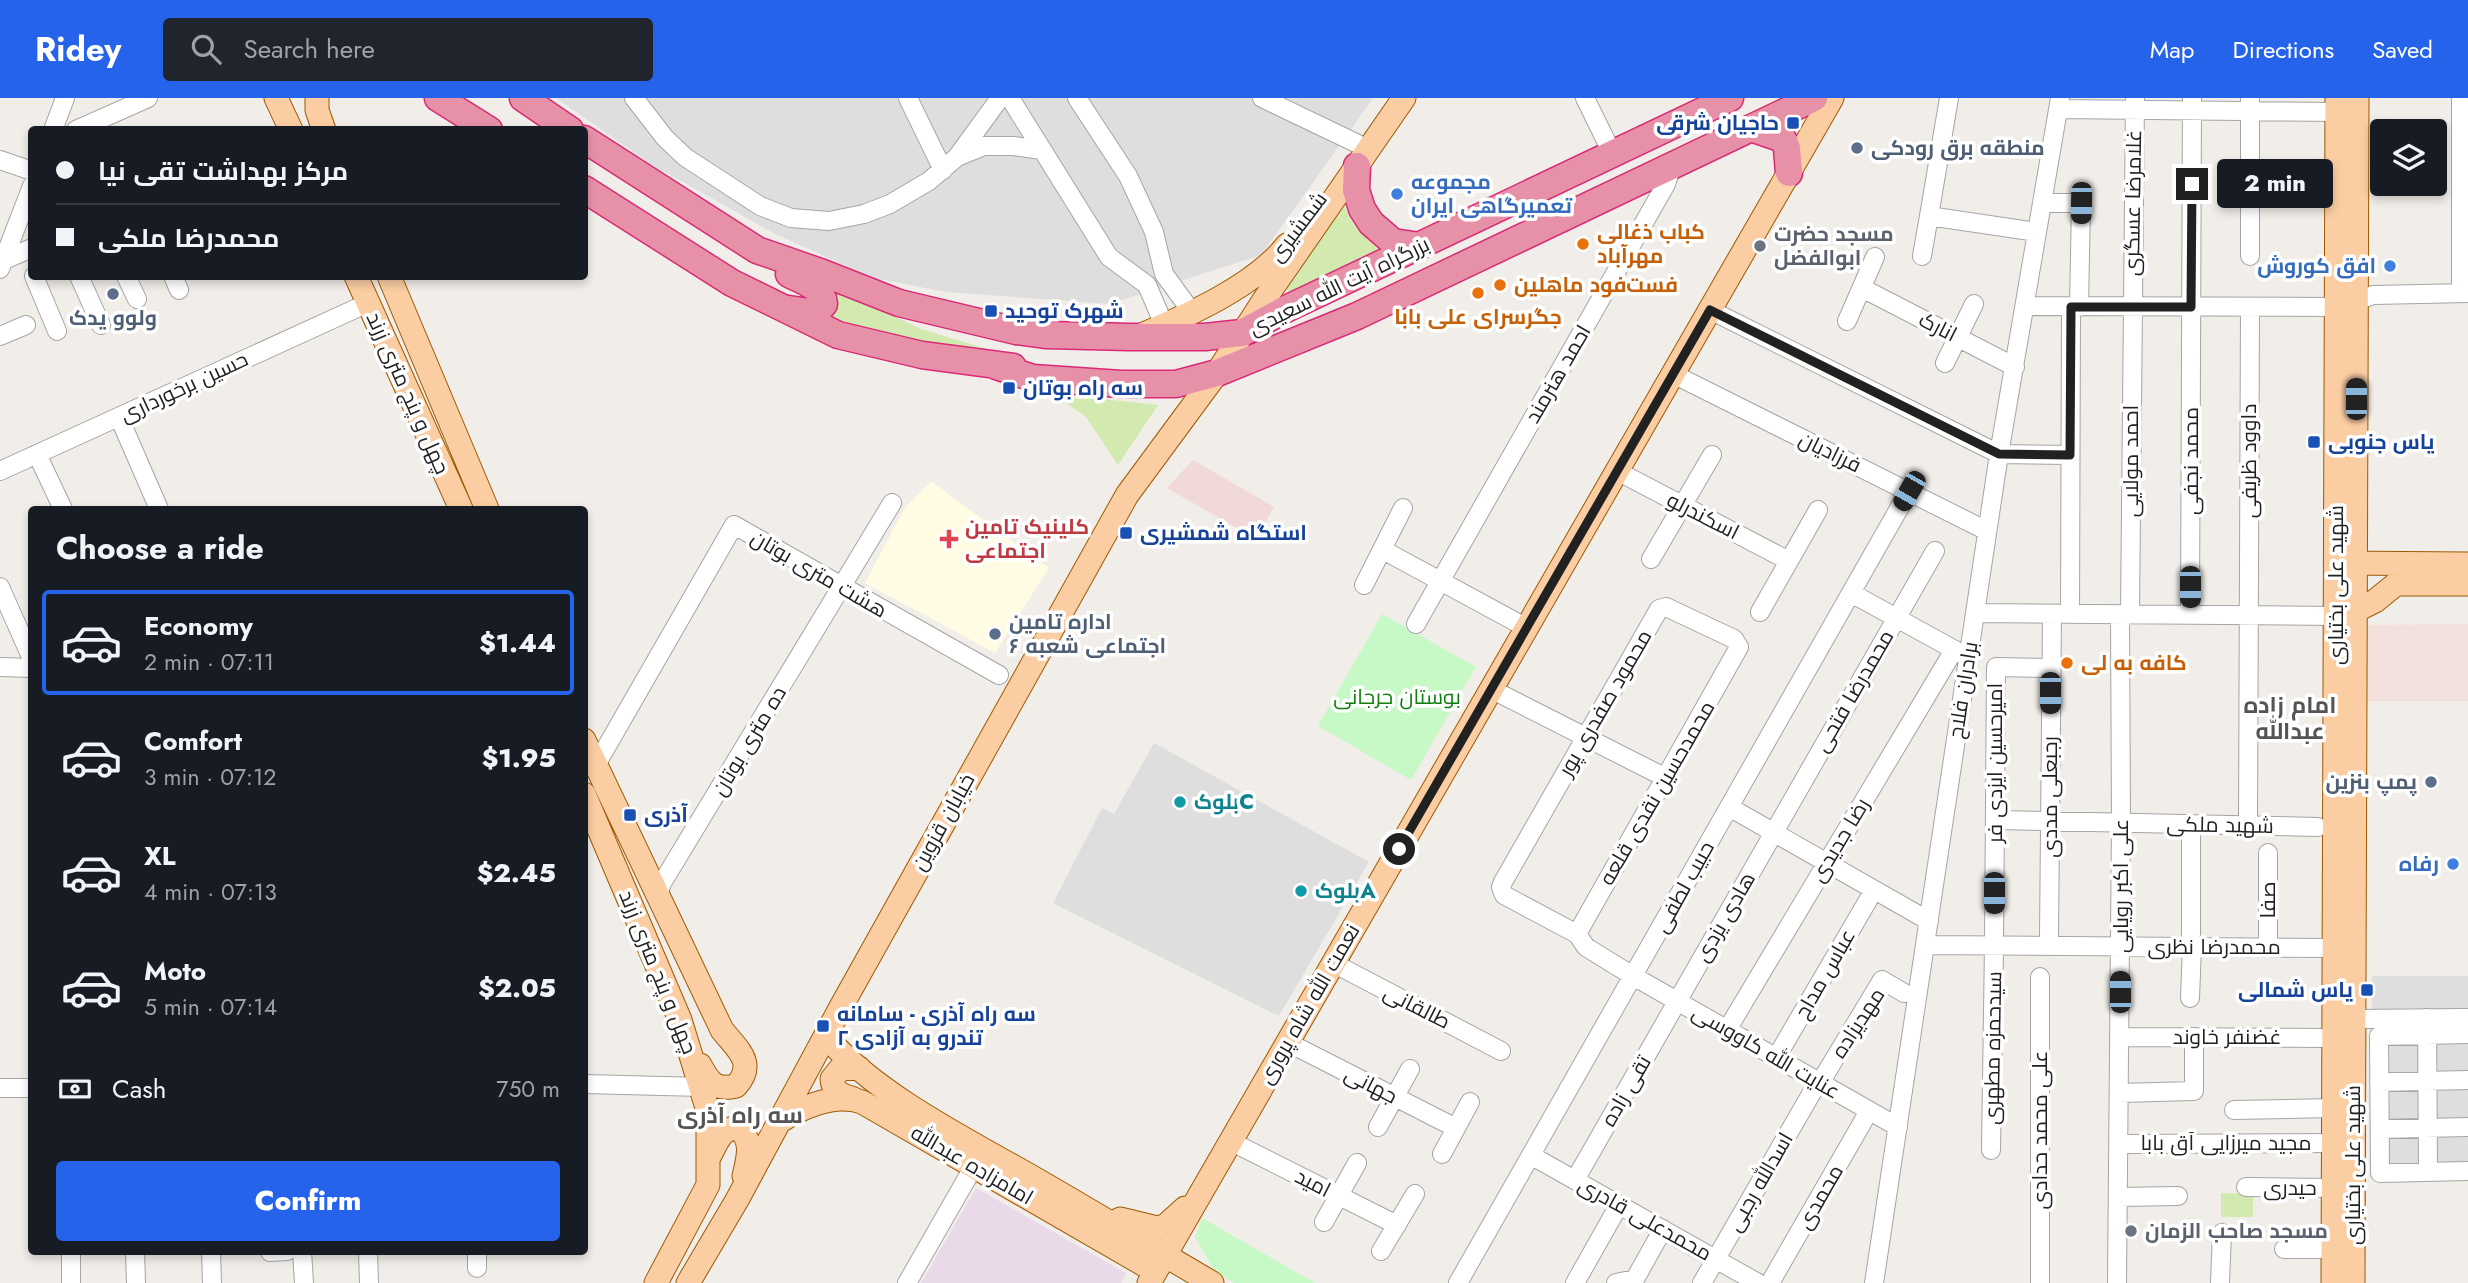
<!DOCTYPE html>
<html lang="en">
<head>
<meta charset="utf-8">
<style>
  body { margin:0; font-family:Jost,Cairo,sans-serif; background:#20242c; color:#f1f3f6; height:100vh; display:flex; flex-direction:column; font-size:26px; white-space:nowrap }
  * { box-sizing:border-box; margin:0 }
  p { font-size:23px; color:#9ea1a6 }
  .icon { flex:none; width:38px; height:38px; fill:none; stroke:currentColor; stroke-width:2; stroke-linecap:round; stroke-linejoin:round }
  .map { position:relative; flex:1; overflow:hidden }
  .panel { position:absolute; left:28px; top:408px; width:560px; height:749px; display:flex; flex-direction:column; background:#171b24; border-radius:7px; box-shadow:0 4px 10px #0003 }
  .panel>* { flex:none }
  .guide { position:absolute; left:28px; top:28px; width:560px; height:154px; border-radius:7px; box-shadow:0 4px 10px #0003; display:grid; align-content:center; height:154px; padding:0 28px; background:#171b24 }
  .buttons { position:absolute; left:2370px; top:21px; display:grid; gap:14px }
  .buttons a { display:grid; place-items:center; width:77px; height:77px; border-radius:7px; background:#171b24; box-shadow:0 4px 10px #0003; font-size:35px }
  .end { position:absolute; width:32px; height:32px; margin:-16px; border:9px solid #212121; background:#fff; box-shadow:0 0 0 4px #fff }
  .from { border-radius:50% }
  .bubble { position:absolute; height:49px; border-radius:7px; background:#171b24; box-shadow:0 4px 10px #0003; font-size:23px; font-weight:800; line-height:49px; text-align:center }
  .car { position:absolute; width:21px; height:42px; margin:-21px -10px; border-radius:9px; box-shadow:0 0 5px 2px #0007; background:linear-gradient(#222 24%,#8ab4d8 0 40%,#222 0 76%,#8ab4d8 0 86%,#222 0) }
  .guide b { display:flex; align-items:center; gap:24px; height:66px; font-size:26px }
  .guide b+b { border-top:2px solid #363941 }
  .guide i { width:18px; height:18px; background:#f1f3f6 }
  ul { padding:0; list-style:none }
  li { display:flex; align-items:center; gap:21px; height:105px; margin:0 14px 10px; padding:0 14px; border:4px solid transparent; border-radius:7px }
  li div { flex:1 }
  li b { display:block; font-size:26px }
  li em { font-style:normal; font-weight:800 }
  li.on { border-color:#2563eb }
  li>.icon { width:63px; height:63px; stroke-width:1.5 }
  h2 { padding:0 28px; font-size:32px; line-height:84px }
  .pay { display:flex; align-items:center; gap:18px; height:77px; padding:0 28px; font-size:26px }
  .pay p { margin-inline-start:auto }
  .primary-button { display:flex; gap:14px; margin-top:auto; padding:14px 28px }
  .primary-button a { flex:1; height:80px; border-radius:7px; background:#2563eb; color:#fff; font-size:28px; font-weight:800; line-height:80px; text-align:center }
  header { display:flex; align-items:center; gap:42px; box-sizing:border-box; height:98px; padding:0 35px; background:#2563eb; color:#fff }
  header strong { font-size:33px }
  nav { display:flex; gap:38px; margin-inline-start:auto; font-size:24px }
  .search { width:490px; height:63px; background:#20242c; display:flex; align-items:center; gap:18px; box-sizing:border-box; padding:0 24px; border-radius:7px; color:#9ea1a6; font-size:26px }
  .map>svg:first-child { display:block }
  .residential { fill:#dfdede }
  .commercial { fill:#f1d8d9 }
  .industrial { fill:#eadae9 }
  .education { fill:#fffce3 }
  .military { fill:#f2e0dc }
  .grass { fill:#d2eaaf }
  .park { fill:#c7f9c7 }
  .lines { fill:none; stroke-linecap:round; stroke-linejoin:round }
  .minor-casing { stroke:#a5a5a5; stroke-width:20 }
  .major-casing { stroke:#9c5a02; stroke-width:25 }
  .highway-casing { stroke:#da2a77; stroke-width:29 }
  .minor { stroke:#fff; stroke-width:18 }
  .major { stroke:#fbcda3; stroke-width:23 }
  .highway { stroke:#e791a9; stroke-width:26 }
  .route { stroke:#212121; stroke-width:9 }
  .transit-dot { fill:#1a4fb4; stroke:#fff; stroke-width:2.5 }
  .service-dot { fill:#5c6f8a; stroke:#fff; stroke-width:2.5 }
  .shop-dot { fill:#3f7fe0; stroke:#fff; stroke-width:2.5 }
  .food-dot { fill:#e8710a; stroke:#fff; stroke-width:2.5 }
  .worship-dot { fill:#6b7280; stroke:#fff; stroke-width:2.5 }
  .health-dot { fill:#e0444e; stroke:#fff; stroke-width:2.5 }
  .culture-dot { fill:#0f9aa8; stroke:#fff; stroke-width:2.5 }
  .labels { text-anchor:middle; stroke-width:7; stroke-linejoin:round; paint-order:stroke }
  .transit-label { font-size:21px; font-weight:bold; fill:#164399; stroke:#fff; text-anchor:start }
  .service-label { font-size:21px; font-weight:bold; fill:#4e5e75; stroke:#fff; text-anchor:start }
  .shop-label { font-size:21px; font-weight:bold; fill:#366cbe; stroke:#fff; text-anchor:end }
  .street-label { font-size:21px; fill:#212121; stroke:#fff }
  .food-label { font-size:21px; font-weight:bold; fill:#c56008; stroke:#fff; text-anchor:start }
  .worship-label { font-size:21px; font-weight:bold; fill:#5b616d; stroke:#fff; text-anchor:start }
  .health-label { font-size:21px; font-weight:bold; fill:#be3a42; stroke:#fff; text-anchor:start }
  .park-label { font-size:21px; fill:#0e810d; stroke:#fff }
  .culture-label { font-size:21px; font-weight:bold; fill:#0d838f; stroke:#fff; text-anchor:start }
  .neighbourhood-label { font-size:23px; font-weight:bold; fill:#545454; stroke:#fff }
</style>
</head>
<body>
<header>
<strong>Ridey</strong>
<div class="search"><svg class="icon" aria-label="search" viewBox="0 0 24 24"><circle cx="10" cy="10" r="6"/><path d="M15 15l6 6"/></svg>Search here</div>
<nav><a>Map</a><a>Directions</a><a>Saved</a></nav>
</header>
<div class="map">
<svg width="2468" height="1185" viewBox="0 0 2468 1185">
  <rect width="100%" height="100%" fill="#f1ede8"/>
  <path class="residential" d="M556 0H1373L1261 157 1109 206 946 194 874 180 777 137 651 66Z
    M1154 645 1369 764 1279 918 1053 805 1102 710 1114 716Z
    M2372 878H2468V1079L2372 1078Z"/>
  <path class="commercial" d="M1193 362 1274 409 1256 441 1167 390Z"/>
  <path class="industrial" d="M976 1090 1126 1175 1121 1185H921Z"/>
  <path class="education" d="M931 383 1049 470 995 555 865 485 904 411Z"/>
  <path class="military" d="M2468 526V603H2366V527Z"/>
  <path class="grass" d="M1343 104C1353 130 1361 137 1383 153L1290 194 1284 190Z
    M828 187 921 231 997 254 903 241 819 220Z
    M1094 300 1158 307 1118 367 1086 319 1060 301Z
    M2221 1095 2253 1096V1119H2221Z"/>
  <path class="park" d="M1382 516 1476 569 1411 682 1318 628Z
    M1202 1120 1315 1185H1234L1215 1174 1195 1139Z"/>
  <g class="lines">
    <g class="minor-casing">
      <path id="minor" d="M634 0 665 40 685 59 760 108 791 120 829 123 864 116 890 106 929 83 957 59 984 48H1013L1042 52
        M908 0 943 72
        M1010 0 1109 159 1147 187 1164 227
        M1077 0 1128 78 1154 134 1164 176 1191 213
        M1262 0 1358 46
        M1585 0 1613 57
        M1949 0 1929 118 2037 134
        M2058 11 2337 14
        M53 32 65 0
        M76 32 148 0
        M957 59 1000 0
        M0 62 32 73
        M2043 105H2081L2079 209
        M1922 158 1929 118
        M2250 158V0
        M4 162 32 150
        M0 171 32 88
        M34 178 57 233
        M79 178 101 227
        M126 178 137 201
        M173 178 179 192
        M1862 190 2015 269
        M2461 195V0
        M2356 203 2373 197 2468 195
        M2025 208 2337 209
        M1710 212 1999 356 2070 357
        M1847 223 1875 159
        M0 238 26 227
        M1945 265 1974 206
        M1673 276 1987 433
        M119 319 159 411
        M37 356 63 411
        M0 373 368 205
        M1617 373 1789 463
        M1383 452 1527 530
        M1651 461 1712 357
        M1364 487 1403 410
        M0 489 32 561
        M1851 495 1964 557
        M1760 514 1818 412
        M1975 515 2336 518
        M2070 516 2071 209
        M2130 516 2135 0
        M2190 517 2192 0
        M1416 526 1666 86 1672 67
        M0 569 32 570
        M1491 591 1664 679
        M596 667 734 427 999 577
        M1729 709 1929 823
        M1995 722 2318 729
        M2191 726V837
        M2248 727 2250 209
        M658 797 662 785 892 405
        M1577 836 1739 549 1734 541 1666 509 1659 511 1503 784 1501 789 1504 797 1577 836 1586 849 1633 878 1898 1029
        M2049 840 2052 516
        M1994 844 1996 569 2051 570
        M1925 847 2335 850
        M2268 849V755
        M1333 865 1501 953
        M2040 879V1185
        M2190 900 2192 849
        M2427 920 2428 1074
        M2354 921 2468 920
        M1727 932 1954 552
        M2468 936 2379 938 2380 1075 2468 1073
        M2120 939 2334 940
        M1287 944 1456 1030
        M1776 960 1874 792
        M2379 984 2468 982
        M1820 985 1882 882 1904 895
        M584 986 702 989
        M0 990H32
        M2119 995 2194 993V939
        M2234 1012 2334 1010
        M1378 1029 1410 971
        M2380 1031 2468 1029
        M1230 1043 1397 1127
        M2119 1046 2334 1045
        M1991 1052 1994 847
        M1442 1056 1470 1004
        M1532 1058 1758 1185
        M1575 1082 1935 453
        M2246 1089 2334 1090
        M2118 1099 2178 1098
        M1324 1124 1357 1065
        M2284 1151H2334
        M71 1153V1185
        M135 1153 136 1185
        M211 1153 212 1185
        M302 1153 304 1185
        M368 1153 369 1185
        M477 1153V1170
        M1381 1153 1415 1096
        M270 1154 287 1153
        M907 1185 974 1068
        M1458 1185 1909 393
        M1575 1185 1619 1107
        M1616 1185 1635 1181 1663 1131
        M1702 1185 1818 984
        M1770 1185 1869 1013
        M1874 1185 1999 356 2060 0
        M2117 1185 2121 725 2120 516
        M2220 1185 2222 1135"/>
    </g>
    <g class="major-casing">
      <path id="major" d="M276 0 291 32
        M317 0V12L324 32
        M356 178 461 411
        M389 178 487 411
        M1139 238C1187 218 1255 188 1287 147
        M2343 465 2468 466
        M2355 513 2375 503 2396 486H2468
        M584 642 722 932C737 951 757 965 736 988 715 993 709 984 700 967
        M584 696 680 922 708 1013V1087L656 1185
        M826 938C873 995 967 1042 1032 1079 1093 1114 1152 1150 1212 1185
        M854 1001C842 997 833 995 832 981L840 971 859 970
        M782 1022C805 1008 835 995 862 1004L1155 1173
        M709 1059C717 1045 721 1029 738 1030 754 1042 748 1061 744 1078
        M1120 1121 1157 1130 1165 1128 1185 1110
        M688 1185 737 1102 842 907 1127 397 1217 275 1264 202 1404 0
        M1149 1185 1832 0
        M2333 1185 2337 0
        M2353 1185 2357 0"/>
    </g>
    <g class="highway-casing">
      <path id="highway" d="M438 0 489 32
        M523 0 570 32
        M1751 30 1783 41 1787 50 1789 75
        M584 41 757 152 823 175 899 205 1016 233 1047 237 1129 239H1205L1242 235 1286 211 1730 0
        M1357 68 1356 92 1362 111 1371 125 1393 144 1420 148
        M584 91 732 185 838 237 922 257 1013 269
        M789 211C802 213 815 218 824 206 823 189 803 183 789 176
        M996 268 1033 280 1121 286H1176L1217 275 1357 218 1814 0"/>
    </g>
    <use href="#minor" class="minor"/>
    <use href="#major" class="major"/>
    <use href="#highway" class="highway"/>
  </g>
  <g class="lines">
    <path class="route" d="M1399 751 1710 212 1999 356 2070 357 2071 209H2191L2192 86"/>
  </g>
  <g class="transit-dot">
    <rect x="1786" y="18" width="14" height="14" rx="3.5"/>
    <rect x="984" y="206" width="14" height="14" rx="3.5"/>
    <rect x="1002" y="283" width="14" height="14" rx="3.5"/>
    <rect x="2307" y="337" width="14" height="14" rx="3.5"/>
    <rect x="1119" y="428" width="14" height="14" rx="3.5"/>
    <rect x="623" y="710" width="14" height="14" rx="3.5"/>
    <rect x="2360" y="885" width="14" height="14" rx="3.5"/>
    <rect x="816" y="921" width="14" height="14" rx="3.5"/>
  </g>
  <g class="service-dot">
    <circle cx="1857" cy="50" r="7"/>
    <circle cx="113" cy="196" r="7"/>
    <circle cx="995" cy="536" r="7"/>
    <circle cx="2431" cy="684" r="7"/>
  </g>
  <g class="shop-dot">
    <circle cx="1397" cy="96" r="7"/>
    <circle cx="2390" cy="168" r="7"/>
    <circle cx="2453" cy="766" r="7"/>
  </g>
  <g class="food-dot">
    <circle cx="1583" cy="146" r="7"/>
    <circle cx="1500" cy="187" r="7"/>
    <circle cx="1478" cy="195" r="7"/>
    <circle cx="2067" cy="565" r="7"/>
  </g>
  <g class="worship-dot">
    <circle cx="1760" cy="148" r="7"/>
    <circle cx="2131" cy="1133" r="7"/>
  </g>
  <path class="health-dot" d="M945.5 430.5h7v7h7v7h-7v7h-7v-7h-7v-7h7z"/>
  <g class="culture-dot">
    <circle cx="1180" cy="704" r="7"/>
    <circle cx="1301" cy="793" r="7"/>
  </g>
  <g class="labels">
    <g class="transit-label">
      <text x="1779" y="32" text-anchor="end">حاجیان شرقی</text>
      <text x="1005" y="220">شهرک توحید</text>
      <text x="1023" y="297">سه راه بوتان</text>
      <text x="2328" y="351">یاس جنوبی</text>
      <text x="1140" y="442">استگاه شمشیری</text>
      <text x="644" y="724">آذری</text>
      <text x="2353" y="899" text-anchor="end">یاس شمالی</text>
      <text x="837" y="923">سه راه آذری - سامانه<tspan x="837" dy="24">۲ تندرو به آزادی</tspan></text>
    </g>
    <g class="service-label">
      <text x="1871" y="57">منطقه برق رودکی</text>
      <text x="113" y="227" text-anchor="middle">ولوو یدک</text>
      <text x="1009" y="531">اداره تامین<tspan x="1009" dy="24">اجتماعی شعبه ۶</tspan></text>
      <text x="2417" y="691" text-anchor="end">پمپ بنزین</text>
    </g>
    <g class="shop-label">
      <text x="1411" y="91" text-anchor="start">مجموعه<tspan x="1411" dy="24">تعمیرگاهی ایران</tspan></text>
      <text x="2376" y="175">افق کوروش</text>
      <text x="2439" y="773">رفاه</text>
    </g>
    <g class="street-label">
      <text transform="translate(2133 105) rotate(-89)" y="7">غلامرضا عسگری</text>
      <text transform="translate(1298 129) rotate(-53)" y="7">شمشیری</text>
      <text transform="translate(1339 188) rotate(-26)" y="7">بزرگراه آیت الله سعیدی</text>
      <text transform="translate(1938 229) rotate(27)" y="7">انارک</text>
      <text transform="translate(1558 276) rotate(-60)" y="7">احمد هنرمند</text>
      <text transform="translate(184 289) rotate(-25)" y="7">حسین برخورداری</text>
      <text transform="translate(408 295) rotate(66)" y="7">چهل و پنج متری زرند</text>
      <text transform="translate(1830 354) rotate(26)" y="7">فرزادیان</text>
      <text transform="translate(2131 363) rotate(-90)" y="7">احمد مولایی</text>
      <text transform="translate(2191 363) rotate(-90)" y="7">محمد نجفی</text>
      <text transform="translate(2249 363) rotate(-90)" y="7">داوود ظریفی</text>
      <text transform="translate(1703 418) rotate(27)" y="7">اسکندرلو</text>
      <text transform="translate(819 476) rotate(30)" y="7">هشت متری بوتان</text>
      <text transform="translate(2336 487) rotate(-90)" y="7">شهید علی بختیاری</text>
      <text transform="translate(1963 592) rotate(-81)" y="7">برادران فلاح</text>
      <text transform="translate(1854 593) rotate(-60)" y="7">محمدرضا فتحی</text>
      <text transform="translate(1605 605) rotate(-60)" y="7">محمود صفدری پور</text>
      <text transform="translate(749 643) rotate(-59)" y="7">ده متری بوتان</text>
      <text transform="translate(1995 665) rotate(-90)" y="7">امیرحسین ایزدی فر</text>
      <text transform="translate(1657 695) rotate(-60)" y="7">محمدحسین نقدی قلعه</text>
      <text transform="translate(2050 699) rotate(-90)" y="7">رجبعلی مددی</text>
      <text transform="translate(943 724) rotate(-61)" y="7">خیابان قزوین</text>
      <text transform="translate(2220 727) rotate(1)" y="7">شهید ملکی</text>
      <text transform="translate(1840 742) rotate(-59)" y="7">رضا جدیدی</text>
      <text transform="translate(2121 788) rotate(-90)" y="7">علی اکبر رویایی</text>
      <text transform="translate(1684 789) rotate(-61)" y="7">حبیب لطفی</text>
      <text transform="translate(2268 802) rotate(-90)" y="7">صفا</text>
      <text transform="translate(1725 819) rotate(-60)" y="7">هادی یزدی</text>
      <text x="2214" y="856">محمدرضا نظری</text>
      <text transform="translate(658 874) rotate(68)" y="7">چهل و پنج متری زرند</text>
      <text transform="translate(1825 876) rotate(-60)" y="7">عباس مداح</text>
      <text transform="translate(1309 906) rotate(-60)" y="7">نعمت الله شاه پروری</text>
      <text transform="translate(1417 909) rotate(27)" y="7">طالقانی</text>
      <text transform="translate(1858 925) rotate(-57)" y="7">مهدیزاده</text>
      <text x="2227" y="946">غضنفر خاوند</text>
      <text transform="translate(1993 950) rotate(-89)" y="7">سیدحمزه مطهری</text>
      <text transform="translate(1766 954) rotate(30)" y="7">عنایت‌ الله کاووسی</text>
      <text transform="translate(1371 987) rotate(27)" y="7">جهانی</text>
      <text transform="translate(1626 993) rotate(-60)" y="7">تقی زاده</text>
      <text transform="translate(2040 1032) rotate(-90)" y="7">علی محمد حدادی</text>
      <text x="2226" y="1052">مجید میرزایی آق بابا</text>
      <text transform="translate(972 1067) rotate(30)" y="7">امامزاده عبدالله</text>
      <text transform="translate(2353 1067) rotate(-90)" y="7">شهید علی بختیاری</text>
      <text transform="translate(1760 1084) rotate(-60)" y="7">اسدالله رجبی</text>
      <text transform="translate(1313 1085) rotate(27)" y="7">امید</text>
      <text x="2290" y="1097">حیدری</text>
      <text transform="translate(1820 1099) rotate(-60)" y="7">محمدی</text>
      <text transform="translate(1645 1121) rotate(29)" y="7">محمدعلی قادری</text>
    </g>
    <g class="food-label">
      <text x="1597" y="141">کباب ذغالی<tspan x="1597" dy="24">مهرآباد</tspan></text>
      <text x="1514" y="194">فست‌فود ماهلین</text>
      <text x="1478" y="226" text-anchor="middle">جگرسرای علی بابا</text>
      <text x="2081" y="572">کافه به لی</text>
    </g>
    <g class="worship-label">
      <text x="1774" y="143">مسجد حضرت<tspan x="1774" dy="24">ابوالفضل</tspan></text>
      <text x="2145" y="1140">مسجد صاحب الزمان</text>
    </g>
    <g class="health-label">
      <text x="965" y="436">کلینیک تامین<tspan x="965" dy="24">اجتماعی</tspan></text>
    </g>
    <g class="park-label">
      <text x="1397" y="606">بوستان جرجانی</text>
    </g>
    <g class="culture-label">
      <text x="1194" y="711">بلوکC</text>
      <text x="1315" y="800">بلوکA</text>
    </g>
    <g class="neighbourhood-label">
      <text x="2290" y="615">امام زاده<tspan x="2290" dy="26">عبدالله</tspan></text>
      <text x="740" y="1025">سه راه آذری</text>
    </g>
  </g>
</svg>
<div class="buttons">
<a><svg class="icon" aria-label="layers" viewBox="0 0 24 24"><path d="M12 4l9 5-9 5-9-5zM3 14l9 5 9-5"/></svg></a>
</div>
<i class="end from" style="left:1399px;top:751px"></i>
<i class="end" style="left:2192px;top:86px"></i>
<div class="bubble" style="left:2217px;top:61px;width:116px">2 min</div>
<i class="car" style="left:2081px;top:105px;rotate:181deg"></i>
<i class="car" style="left:2356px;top:301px;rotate:0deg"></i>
<i class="car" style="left:1909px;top:393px;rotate:210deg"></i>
<i class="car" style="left:2190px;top:489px;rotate:180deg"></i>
<i class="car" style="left:2050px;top:595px;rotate:180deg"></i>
<i class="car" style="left:1994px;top:795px;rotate:180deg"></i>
<i class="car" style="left:2120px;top:894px;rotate:0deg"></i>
<div class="guide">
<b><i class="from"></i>مرکز بهداشت تقی نیا</b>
<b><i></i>محمدرضا ملکی</b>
</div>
<section class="panel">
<h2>Choose a ride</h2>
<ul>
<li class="on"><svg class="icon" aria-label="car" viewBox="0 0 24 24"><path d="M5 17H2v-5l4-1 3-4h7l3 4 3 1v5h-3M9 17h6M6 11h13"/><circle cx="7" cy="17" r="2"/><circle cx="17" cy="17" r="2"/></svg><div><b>Economy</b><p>2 min · 07:11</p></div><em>$1.44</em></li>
<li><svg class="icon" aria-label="car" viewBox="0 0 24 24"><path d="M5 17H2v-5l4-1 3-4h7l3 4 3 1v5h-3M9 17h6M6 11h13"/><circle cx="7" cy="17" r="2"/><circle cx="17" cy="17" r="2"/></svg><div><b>Comfort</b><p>3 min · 07:12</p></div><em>$1.95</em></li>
<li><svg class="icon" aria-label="car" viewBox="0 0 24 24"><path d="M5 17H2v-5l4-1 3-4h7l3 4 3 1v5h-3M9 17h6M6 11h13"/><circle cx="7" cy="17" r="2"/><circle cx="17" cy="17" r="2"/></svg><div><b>XL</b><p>4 min · 07:13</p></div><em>$2.45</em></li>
<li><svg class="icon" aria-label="car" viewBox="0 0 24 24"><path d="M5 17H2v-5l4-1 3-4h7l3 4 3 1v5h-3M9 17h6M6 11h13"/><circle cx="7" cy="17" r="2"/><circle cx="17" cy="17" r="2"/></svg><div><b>Moto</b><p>5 min · 07:14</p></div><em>$2.05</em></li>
</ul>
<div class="pay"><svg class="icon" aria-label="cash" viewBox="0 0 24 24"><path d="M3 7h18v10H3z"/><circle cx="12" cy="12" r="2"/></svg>Cash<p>750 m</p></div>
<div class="primary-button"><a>Confirm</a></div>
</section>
</div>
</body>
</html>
